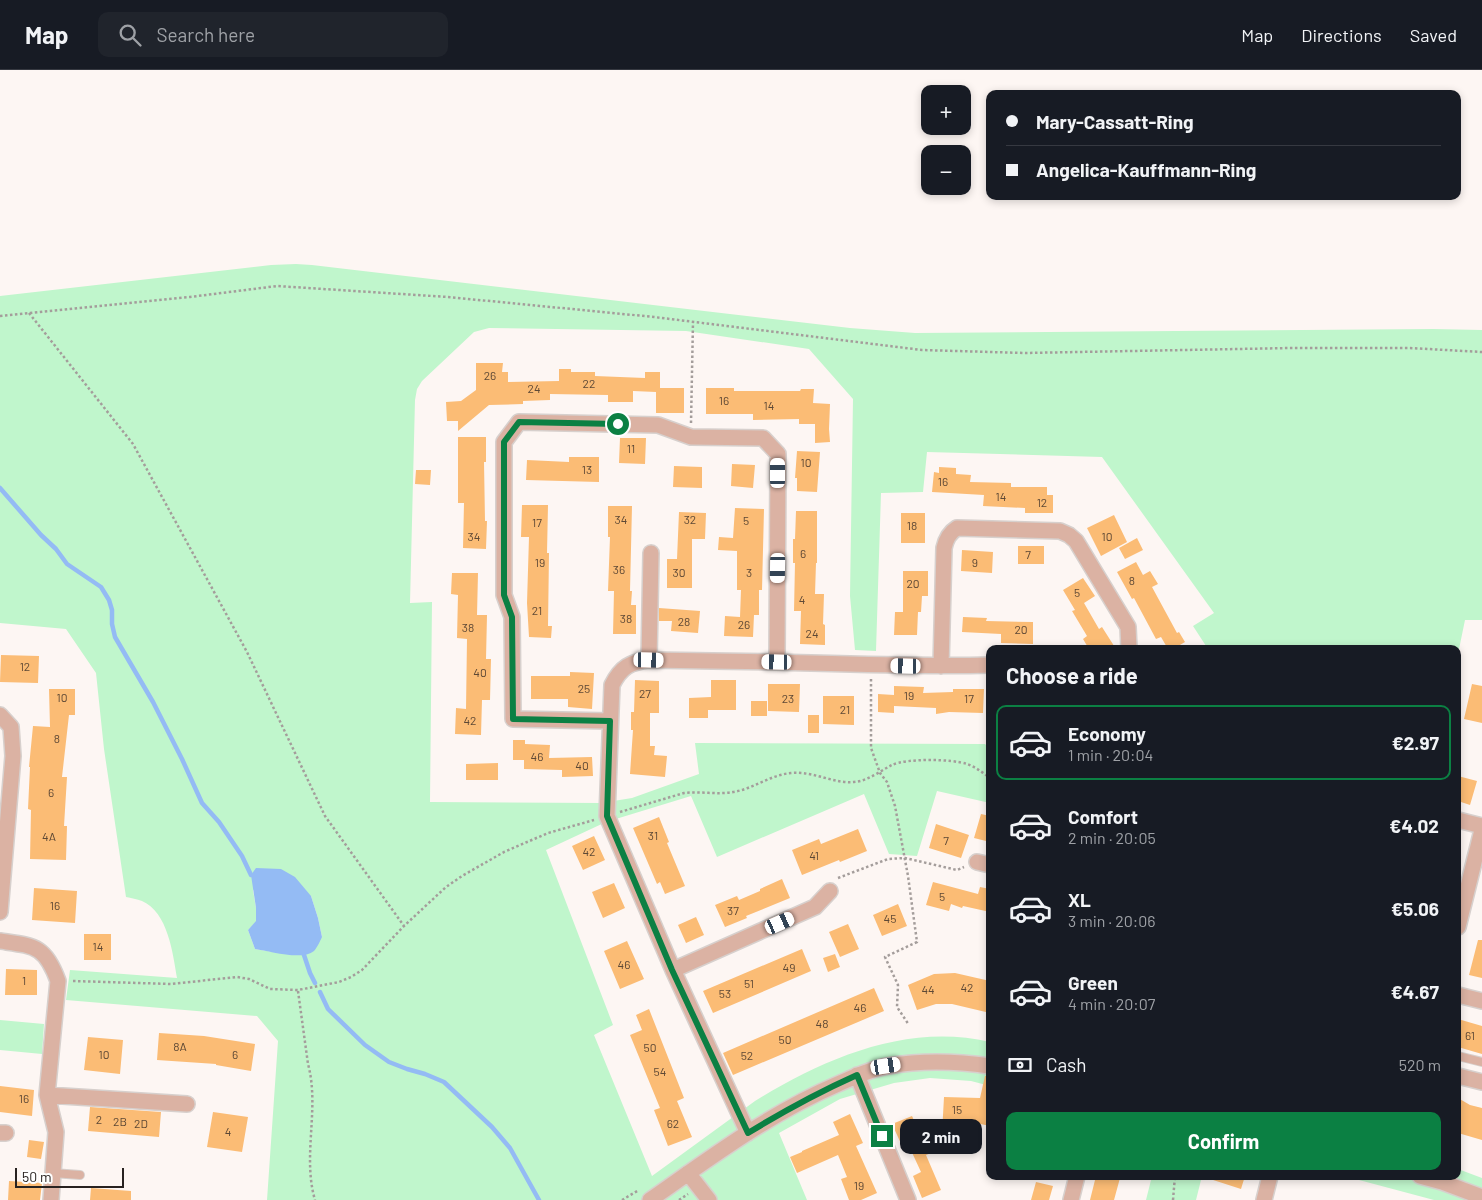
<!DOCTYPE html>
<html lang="en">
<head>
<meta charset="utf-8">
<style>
  body { margin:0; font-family:Barlow,sans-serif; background:#20242c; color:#f1f3f6; height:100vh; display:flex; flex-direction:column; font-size:19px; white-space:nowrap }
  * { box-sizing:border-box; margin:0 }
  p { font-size:16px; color:#9ea1a6 }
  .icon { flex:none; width:28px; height:28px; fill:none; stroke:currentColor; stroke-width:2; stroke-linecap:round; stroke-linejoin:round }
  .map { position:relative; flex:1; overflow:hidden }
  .sheet { position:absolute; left:986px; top:575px; width:475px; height:535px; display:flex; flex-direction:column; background:#171b24; border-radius:10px; box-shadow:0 2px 8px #0003 }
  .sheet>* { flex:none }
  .guide { position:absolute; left:986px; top:20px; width:475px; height:110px; border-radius:10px; box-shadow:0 2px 8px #0003; display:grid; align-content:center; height:110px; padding:0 20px; background:#171b24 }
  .controls { position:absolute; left:921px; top:15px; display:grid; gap:10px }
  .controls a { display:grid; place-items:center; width:50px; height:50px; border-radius:10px; background:#171b24; box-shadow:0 2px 8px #0003; font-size:25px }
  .scale { position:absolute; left:15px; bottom:12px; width:109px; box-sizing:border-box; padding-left:5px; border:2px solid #282220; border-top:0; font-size:14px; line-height:18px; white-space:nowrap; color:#282220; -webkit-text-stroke:4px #fff; paint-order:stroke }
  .end { position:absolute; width:22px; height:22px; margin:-11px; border:6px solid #0b8043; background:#fff; box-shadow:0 0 0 2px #fff }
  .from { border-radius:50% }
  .bubble { position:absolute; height:35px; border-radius:10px; background:#171b24; box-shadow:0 2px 8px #0003; font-size:16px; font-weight:700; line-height:35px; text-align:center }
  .car { position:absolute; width:15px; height:30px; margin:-15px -8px; border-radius:6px; box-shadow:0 0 4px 1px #0007; background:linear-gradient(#fff 24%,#345 0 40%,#fff 0 76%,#345 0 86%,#fff 0) }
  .guide b { display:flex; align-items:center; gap:18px; height:48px; font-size:19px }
  .guide b+b { border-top:1px solid #363941 }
  .guide i { width:12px; height:12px; background:#f1f3f6 }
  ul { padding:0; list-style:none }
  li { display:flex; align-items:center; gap:15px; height:75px; margin:0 10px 8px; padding:0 10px; border:2px solid transparent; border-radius:10px }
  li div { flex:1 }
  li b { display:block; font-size:19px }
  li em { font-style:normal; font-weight:700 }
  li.on { border-color:#0b8043 }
  li>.icon { width:45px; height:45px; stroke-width:1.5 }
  h2 { padding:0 20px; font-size:22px; line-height:60px }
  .pay { display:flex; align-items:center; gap:12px; height:55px; padding:0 20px; font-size:19px }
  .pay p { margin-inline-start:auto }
  .primary-button { display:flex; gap:10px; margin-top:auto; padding:10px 20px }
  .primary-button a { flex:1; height:58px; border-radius:10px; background:#0b8043; color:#fff; font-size:20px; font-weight:700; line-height:58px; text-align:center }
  header { display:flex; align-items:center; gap:30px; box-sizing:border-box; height:70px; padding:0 25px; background:#171b24; border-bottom:1px solid #363941 }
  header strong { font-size:24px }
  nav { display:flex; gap:28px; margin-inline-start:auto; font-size:18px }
  .search { width:350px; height:45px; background:#20242c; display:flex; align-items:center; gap:12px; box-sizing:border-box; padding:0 18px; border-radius:10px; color:#9ea1a6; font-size:19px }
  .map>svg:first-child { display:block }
  .green { fill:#c0f6cc; fill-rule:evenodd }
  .water { fill:#94bbf4 }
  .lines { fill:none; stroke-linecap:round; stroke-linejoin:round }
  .stream { stroke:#94bbf4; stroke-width:4.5 }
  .building { fill:#fbbc75 }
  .lane-casing { stroke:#d7d0cd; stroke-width:10 }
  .street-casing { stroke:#d7d0cd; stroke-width:18 }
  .path { stroke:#a49d9b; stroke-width:2.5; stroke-dasharray:2.5 2.5; stroke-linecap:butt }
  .lane { stroke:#dbb2a3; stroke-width:8 }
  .street { stroke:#dbb2a3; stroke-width:15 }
  .route { stroke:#0b8043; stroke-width:6 }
  .labels { text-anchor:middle; stroke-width:4; stroke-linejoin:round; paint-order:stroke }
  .number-label { font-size:12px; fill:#5d4835 }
</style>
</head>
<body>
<header>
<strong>Map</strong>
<div class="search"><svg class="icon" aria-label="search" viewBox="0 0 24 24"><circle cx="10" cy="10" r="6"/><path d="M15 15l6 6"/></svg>Search here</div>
<nav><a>Map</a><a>Directions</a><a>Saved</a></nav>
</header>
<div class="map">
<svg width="1482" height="1130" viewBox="0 0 1482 1130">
  <rect width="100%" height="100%" fill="#fdf6f3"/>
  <path class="green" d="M296 194 312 195 850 258 915 263 1433 259 1482 260V550H1465L1458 584V579H1208L1193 556 1214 543 1102 387 927 382 923 422 881 423 876 581 855 580 850 526 853 329 809 279 686 261 489 258 474 262 422 311 417 319 415 330 410 533 432 532 430 732 601 733 632 728 699 704 695 673 985 674 990 679V733L937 721 917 786 889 784 864 724 717 787 691 726 606 752 546 780 613 955 594 965 652 1106 755 1031C823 989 907 952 990 972V1016L971 1011 930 1008 894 1013 840 1029 779 1063 807 1130H267L278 971 257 946 66 930 70 900 177 908C173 884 168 842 142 831 137 829 131 828 126 827L104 679 96 603 66 559 0 553V226L271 195ZM253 820 311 826 318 848 322 867 279 883 255 879 248 860 256 852V838Z
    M0 950 44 954 42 984 0 980Z
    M1458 1099 1482 1108V1130H1434L1344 1106H1458Z
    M1152 1106H1202L1196 1130H1146Z"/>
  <path class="water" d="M256 798 281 799 295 807 311 826 318 848 322 867C320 871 317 878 314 881 302 891 269 881 255 879L248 860 256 851V838L251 805Z"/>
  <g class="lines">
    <path class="stream" d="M0 418 41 465 56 479 67 494 101 517 109 530 112 540V554L115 567 153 632 182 689 202 733 219 752 242 786 251 805
      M304 885 310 903 315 913
      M320 922 328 939 365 975 389 992 407 999 425 1004 444 1012 492 1057 510 1078 539 1130"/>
  </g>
  <path class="building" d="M476 293H503L502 302H508V312L559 311V299H571V302H595V306L645 308V302H660V318H684V343H656V322L633 321V332H608V325L550 324V330L523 331V334L489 335 458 361V351H447L446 332 461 331 476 320Z
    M706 318H734V321H800L801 319H814L813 333 830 334 829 359 830 372 815 373V354H799V349L753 350V344H706Z
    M458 367H486V392H484L485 451H487L486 479 463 478 464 433H458Z
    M620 368H646L645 394 619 393Z
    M797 381 820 382 817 422 797 421V408H795Z
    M569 387H599V412L526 410 527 390 569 392Z
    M732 394 755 395 753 418 731 416Z
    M674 396 702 397V418L673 417Z
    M939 397 956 398V404L971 405 970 412 1011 413V417H1047V425H1053V443H1025V438L983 436 984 425 932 422 934 402 939 403Z
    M416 400H431L430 415 415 414Z
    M522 435H548L547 483H549L548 556H552L551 568 529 567 527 533 529 467H521Z
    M608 436H632L630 521H632L631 535H636V564H613L614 521H608L610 467H608Z
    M735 438 764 439 762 520H759V545H754L753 567 724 566 725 546 740 547 741 520H737V481L718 480 719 467 733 468Z
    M796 441H817V493H816L815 524H824L823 554 825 555V575L800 574 801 541H794L795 493H793V469H795Z
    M679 442 706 443 705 469H692V518H667V489H677Z
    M901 443H925V473H901Z
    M1114 445 1127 472 1101 486 1087 458Z
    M1137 468 1143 480 1125 489 1119 478Z
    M1018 476H1044V494H1018Z
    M962 480 993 482 992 503 961 501Z
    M1136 492 1143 505 1150 501 1158 514 1152 517 1177 563 1179 562 1185 572 1173 579H1168L1161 567 1156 569 1134 528 1132 529 1117 502Z
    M903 501H928V526H922L921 542H918L917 565H894L895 542H903Z
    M452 503H478L477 545H487L486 589H491L490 630H482L481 665 455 664 456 638 466 639 467 569 457 568 458 525 451 524Z
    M1083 508 1095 526 1084 533 1099 559 1102 557 1116 579H1089L1083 569 1087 566 1072 541 1075 540 1063 520Z
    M659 538 700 541 698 563 671 561 672 551H659Z
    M963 547 987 548 986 551 1033 552V574L1001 573V564L962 562Z
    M1 585 39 586 38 613 0 612Z
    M570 602 594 603 592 639 568 637V629H531V606H570Z
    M635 610 659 611V643H650V676H655L654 685 667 686 665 707 630 704 633 660H631V642H634Z
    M711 610H736V640H708V648H689V628L711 627Z
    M768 614H800L799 642 768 641Z
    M1472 614 1482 616V653L1464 649Z
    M894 616 924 617 923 623 953 622V619H984L983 643 949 642 936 644V638L894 636V643L878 642V624L894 625Z
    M49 619H75V645H69L62 707H67L64 756H67L66 790 30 789 31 740 28 739 30 697H29L33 656 50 657Z
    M823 626H854V655L823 654Z
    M751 631H767V646H751Z
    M808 645H819V663H808Z
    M513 670H525V674L550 675 549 688 592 687 593 706 562 707V700L524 699V690H513Z
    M498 693V710H466V694Z
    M1458 706 1477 711 1470 735 1458 731Z
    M981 744 990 746V772L974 768Z
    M659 747 669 772 667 773 685 816 665 824 660 812 657 814 633 758Z
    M936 754 969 765 961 788 929 778Z
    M858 759 867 781 840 792 839 790 802 805 792 780 819 769 821 774Z
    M594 766 605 790 583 800 572 776Z
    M782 809 790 828 746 846 747 848 725 857 715 835 737 826 739 830 760 821V819Z
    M933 812 978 824 980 817 990 819V842L963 836 962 838 951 834 949 841 926 835Z
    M614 813 625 838 603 848 592 822Z
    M34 818 77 821 75 853 32 850Z
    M898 834 907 856 882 866 873 845Z
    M696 847 704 865 686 873 678 855Z
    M848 854 859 879 840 887 829 862Z
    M84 864H111V890H84Z
    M1478 870H1482V908L1469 905Z
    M627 871 644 909 620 919 604 881Z
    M802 879 811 901 713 943 703 921Z
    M835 884 840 897 828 902 823 888Z
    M6 899 37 900V925H5Z
    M955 903 990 911V943L952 934H936L917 940 908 915 934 904Z
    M874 918 884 941 733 1005 723 983Z
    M649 939 684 1028 677 1031 692 1067 668 1076 654 1040 660 1038 630 965 642 960 636 945Z
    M1458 949 1482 956V984L1458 977Z
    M159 963 204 966 255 974 251 1001 216 995V994L157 990Z
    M88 967 123 970 120 1004 84 1000Z
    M985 1006H990V1056L971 1052V1054H955L957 1079 939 1080 926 1085 941 1120 922 1128 913 1106 921 1102 909 1076 903 1078 892 1054 912 1046 923 1070 936 1064 942 1063 944 1027 980 1028Z
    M0 1016 34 1020 32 1046 0 1042Z
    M1458 1028 1470 1035 1482 1038V1070L1458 1063Z
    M90 1037 161 1042 159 1067 88 1061Z
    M213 1042 248 1047 242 1082 207 1077Z
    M850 1044 863 1073 856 1076 877 1123 861 1130H849L841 1109 847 1107 838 1085 797 1103 790 1087 802 1082V1081L839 1065 833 1052Z
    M29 1070 44 1072 41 1089 27 1087Z
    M1096 1106H1113L1120 1108 1114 1130H1090Z
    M1210 1106H1245L1241 1119 1210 1109Z
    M9 1111 42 1113 40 1130H8Z
    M1036 1112 1053 1116 1049 1130H1031Z
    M91 1118 131 1121V1130H90Z"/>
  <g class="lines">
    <g class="lane-casing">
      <path id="lane" d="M1458 986 1482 992
        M53 1103 80 1105"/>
    </g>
    <g class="street-casing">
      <path id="street" d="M649 590 651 483
        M941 596 944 478C946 469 949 463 957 458L1060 461 1069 465 1076 471 1128 557 1129 579
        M0 645 11 657 13 686 0 842
        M610 651 513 649 512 547 504 525V372L519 352 658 355 691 367 763 368 778 384 777 592
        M1458 750 1482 756
        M977 792 990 795
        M1458 857 1482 760
        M0 871C34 876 45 875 58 911L47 1025 56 1062 51 1130
        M673 900 815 837 830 821
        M1458 925 1482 931
        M857 1005 908 1130
        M1458 1006 1482 1012
        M47 1025 187 1034
        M0 1063H6
        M748 1063 673 900 607 746 612 615C621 597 630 592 649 590 691 591 734 591 776 592 847 594 918 597 990 595
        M688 1103 709 1130
        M1420 1106 1442 1112 1482 1127
        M650 1130C710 1088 770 1043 838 1014 854 1007 870 999 888 996 922 990 956 991 990 996
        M1071 1130 1077 1106
        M1264 1130 1270 1106"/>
    </g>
    <path class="path" d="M29 243 133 374 247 582 325 746 404 856
      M0 246 190 227 277 216 448 227 654 247 922 280 1025 283 1291 278H1410L1482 282
      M691 353 693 252
      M871 609V678L880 703 887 712 895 736 908 806 917 872 885 887 898 915 897 937 909 955
      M620 742 684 723C700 721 717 725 733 722 753 719 770 705 791 703 814 701 834 714 854 712 868 711 880 701 892 695 907 688 952 689 967 694 976 697 983 703 990 708
      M838 808 888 789 905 788 957 800 964 797
      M73 911 171 914 237 907 249 909 270 919 298 920 339 912 351 907 362 900 404 856 446 817 462 806 504 782 548 763 594 750
      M298 921 308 994C320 1038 302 1086 315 1130
      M622 1130 639 1120
      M679 1130 688 1124
      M1173 1130 1175 1106"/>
    <use href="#lane" class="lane"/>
    <use href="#street" class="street"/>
  </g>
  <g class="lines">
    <path class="route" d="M618 354 519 352 504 372V525L512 547 513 649 610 651 607 746 672 900 748 1063C784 1041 819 1022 857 1005L882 1066"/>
  </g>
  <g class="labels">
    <g class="number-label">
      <text x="490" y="310">26</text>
      <text x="589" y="318">22</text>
      <text x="534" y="323">24</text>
      <text x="724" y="335">16</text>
      <text x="769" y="340">14</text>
      <text x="631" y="383">11</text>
      <text x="806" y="397">10</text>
      <text x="587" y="404">13</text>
      <text x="943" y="416">16</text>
      <text x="1001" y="431">14</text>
      <text x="1042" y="437">12</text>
      <text x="621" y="454">34</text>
      <text x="690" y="454">32</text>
      <text x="746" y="455">5</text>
      <text x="537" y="457">17</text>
      <text x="912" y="460">18</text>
      <text x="474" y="471">34</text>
      <text x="1107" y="471">10</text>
      <text x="803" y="488">6</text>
      <text x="1028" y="489">7</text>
      <text x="540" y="497">19</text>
      <text x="975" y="497">9</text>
      <text x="619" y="504">36</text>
      <text x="679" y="507">30</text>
      <text x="749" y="507">3</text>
      <text x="1132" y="515">8</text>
      <text x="913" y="518">20</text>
      <text x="1077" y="527">5</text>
      <text x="802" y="534">4</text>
      <text x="537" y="545">21</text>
      <text x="626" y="553">38</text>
      <text x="684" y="556">28</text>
      <text x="744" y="559">26</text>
      <text x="468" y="562">38</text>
      <text x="1021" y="564">20</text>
      <text x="812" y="568">24</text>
      <text x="25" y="601">12</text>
      <text x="480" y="607">40</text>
      <text x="584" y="623">25</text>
      <text x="645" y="628">27</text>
      <text x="909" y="630">19</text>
      <text x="62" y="632">10</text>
      <text x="788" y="633">23</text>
      <text x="969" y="633">17</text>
      <text x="845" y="644">21</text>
      <text x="470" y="655">42</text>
      <text x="57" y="673">8</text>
      <text x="537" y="691">46</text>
      <text x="582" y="700">40</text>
      <text x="51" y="727">6</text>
      <text x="653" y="770">31</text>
      <text x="49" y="771">4A</text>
      <text x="946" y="775">7</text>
      <text x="589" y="786">42</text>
      <text x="814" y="790">41</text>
      <text x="942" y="831">5</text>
      <text x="55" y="840">16</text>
      <text x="733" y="845">37</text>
      <text x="890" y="853">45</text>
      <text x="98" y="881">14</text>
      <text x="624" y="899">46</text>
      <text x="789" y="902">49</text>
      <text x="24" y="915">1</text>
      <text x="749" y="918">51</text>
      <text x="967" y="922">42</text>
      <text x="928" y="924">44</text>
      <text x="725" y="928">53</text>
      <text x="860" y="942">46</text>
      <text x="822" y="958">48</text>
      <text x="1470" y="970">61</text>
      <text x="785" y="974">50</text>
      <text x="180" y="981">8A</text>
      <text x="650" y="982">50</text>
      <text x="104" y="989">10</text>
      <text x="235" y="989">6</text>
      <text x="747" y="990">52</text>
      <text x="660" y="1006">54</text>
      <text x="24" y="1033">16</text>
      <text x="957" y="1044">15</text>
      <text x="99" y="1054">2</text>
      <text x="120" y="1056">2B</text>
      <text x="141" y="1058">2D</text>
      <text x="673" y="1058">62</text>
      <text x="228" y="1066">4</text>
      <text x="859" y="1120">19</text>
    </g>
  </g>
</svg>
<div class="controls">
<a>+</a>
<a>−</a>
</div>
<div class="scale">50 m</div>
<i class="end from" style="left:618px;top:354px"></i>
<i class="end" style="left:882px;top:1066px"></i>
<div class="bubble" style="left:900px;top:1049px;width:82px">2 min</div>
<i class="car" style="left:778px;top:403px;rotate:0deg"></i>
<i class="car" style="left:778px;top:498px;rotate:181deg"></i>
<i class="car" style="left:649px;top:590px;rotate:91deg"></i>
<i class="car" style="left:777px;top:592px;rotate:271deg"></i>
<i class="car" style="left:906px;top:596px;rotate:271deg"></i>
<i class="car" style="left:780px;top:853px;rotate:66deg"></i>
<i class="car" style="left:886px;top:996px;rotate:81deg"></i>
<div class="guide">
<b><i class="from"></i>Mary-Cassatt-Ring</b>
<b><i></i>Angelica-Kauffmann-Ring</b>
</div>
<section class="sheet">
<h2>Choose a ride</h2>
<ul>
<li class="on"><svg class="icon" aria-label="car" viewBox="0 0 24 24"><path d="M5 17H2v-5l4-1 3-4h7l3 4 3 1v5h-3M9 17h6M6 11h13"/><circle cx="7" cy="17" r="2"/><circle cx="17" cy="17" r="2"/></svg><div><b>Economy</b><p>1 min · 20:04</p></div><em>€2.97</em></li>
<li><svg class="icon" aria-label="car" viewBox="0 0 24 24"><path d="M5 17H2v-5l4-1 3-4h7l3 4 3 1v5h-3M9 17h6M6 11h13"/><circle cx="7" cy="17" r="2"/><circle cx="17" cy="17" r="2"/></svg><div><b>Comfort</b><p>2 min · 20:05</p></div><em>€4.02</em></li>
<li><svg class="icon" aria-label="car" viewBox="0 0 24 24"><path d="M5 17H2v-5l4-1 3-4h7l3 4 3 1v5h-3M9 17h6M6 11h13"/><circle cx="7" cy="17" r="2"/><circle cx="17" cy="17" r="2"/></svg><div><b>XL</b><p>3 min · 20:06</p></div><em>€5.06</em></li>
<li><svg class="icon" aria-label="car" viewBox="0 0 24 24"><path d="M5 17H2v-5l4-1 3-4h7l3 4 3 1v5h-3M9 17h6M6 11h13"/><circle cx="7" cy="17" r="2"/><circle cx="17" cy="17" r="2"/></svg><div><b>Green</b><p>4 min · 20:07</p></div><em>€4.67</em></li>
</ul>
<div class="pay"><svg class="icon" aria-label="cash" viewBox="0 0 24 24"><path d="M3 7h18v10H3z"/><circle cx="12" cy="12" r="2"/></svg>Cash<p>520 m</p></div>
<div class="primary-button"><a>Confirm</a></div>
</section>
</div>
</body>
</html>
